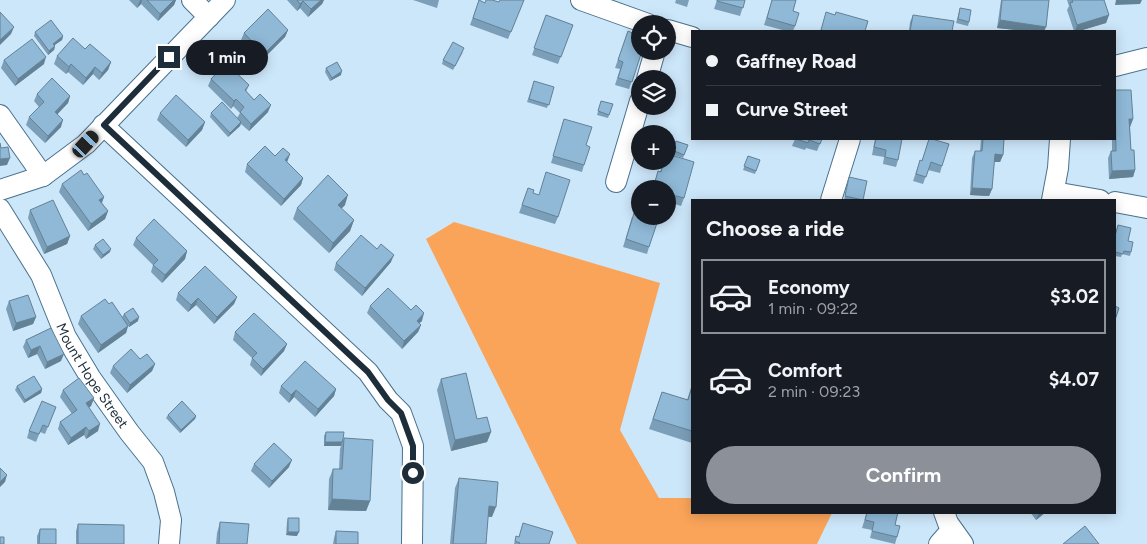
<!DOCTYPE html>
<html lang="en">
<head>
<meta charset="utf-8">
<style>
  body { margin:0; font-family:Figtree,sans-serif; background:#20242c; color:#f1f3f6; height:100vh; display:flex; flex-direction:column; font-size:19px; white-space:nowrap }
  * { box-sizing:border-box; margin:0 }
  p { font-size:16px; color:#9ea1a6 }
  .icon { flex:none; width:28px; height:28px; fill:none; stroke:currentColor; stroke-width:2; stroke-linecap:round; stroke-linejoin:round }
  .map { position:relative; flex:1; overflow:hidden }
  .panel { position:absolute; left:691px; top:199px; width:425px; height:315px; display:flex; flex-direction:column; background:#171b24; border-radius:0px; box-shadow:0 2px 12px #0003 }
  .panel>* { flex:none }
  .top-card { position:absolute; left:691px; top:30px; width:425px; height:110px; border-radius:0px; box-shadow:0 2px 12px #0003; display:grid; align-content:center; height:110px; padding:0 15px; background:#171b24 }
  .fabs { position:absolute; left:631px; top:15px; display:grid; gap:10px }
  .fabs a { display:grid; place-items:center; width:45px; height:45px; border-radius:50%; background:#171b24; box-shadow:0 2px 12px #0003; font-size:25px }
  .end { position:absolute; width:22px; height:22px; margin:-11px; border:6px solid #1d2e3a; background:#fff; box-shadow:0 0 0 2px #fff }
  .from { border-radius:50% }
  .bubble { position:absolute; height:35px; border-radius:18px; background:#171b24; box-shadow:0 2px 12px #0003; font-size:16px; font-weight:700; line-height:35px; text-align:center }
  .car { position:absolute; width:15px; height:30px; margin:-15px -8px; border-radius:6px; box-shadow:0 0 4px 1px #0007; background:linear-gradient(#222 24%,#8ab4d8 0 40%,#222 0 76%,#8ab4d8 0 86%,#222 0) }
  .top-card b { display:flex; align-items:center; gap:18px; height:48px; font-size:19px }
  .top-card b+b { border-top:1px solid #363941 }
  .top-card i { width:12px; height:12px; background:#f1f3f6 }
  ul { padding:0; list-style:none }
  li { display:flex; align-items:center; gap:15px; height:75px; margin:0 10px 8px; padding:0 5px; border:2px solid transparent; border-radius:0px }
  li div { flex:1 }
  li b { display:block; font-size:19px }
  li em { font-style:normal; font-weight:700 }
  li.active { border-color:#8c9099 }
  li>.icon { width:45px; height:45px; stroke-width:1.5 }
  h2 { padding:0 15px; font-size:22px; line-height:60px }
  .cta { display:flex; gap:10px; margin-top:auto; padding:10px 15px }
  .cta a { flex:1; height:58px; border-radius:30px; background:#8c9099; color:#fff; font-size:20px; font-weight:700; line-height:58px; text-align:center }
  .map>svg:first-child { display:block }
  .green { fill:#faa45a }
  .lines { fill:none; stroke-linecap:round; stroke-linejoin:round }
  .minor-casing { stroke:#49718c; stroke-width:22 }
  .minor { stroke:#fff; stroke-width:20 }
  .wall { fill:#7b9fb9 }
  .shaded-wall { fill:#648296 }
  .building { fill:#8fb9d7; stroke:#648296 }
  .route { stroke:#1d2e3a; stroke-width:6 }
  .labels { text-anchor:middle; stroke-width:5; stroke-linejoin:round; paint-order:stroke }
  .street-label { font-size:14px; fill:#1d2e3a; stroke:#fff }
</style>
</head>
<body>
<div class="map">
<svg width="1147" height="544" viewBox="0 0 1147 544">
  <rect width="100%" height="100%" fill="#cde7fa"/>
  <path class="green" d="M454 222 660 283 620 430 659 498H692V512L832 513 817 544H577L426 239Z"/>
  <g class="lines">
    <g class="minor-casing">
      <g id="minor">
        <path d="M192 0 209 17"/>
        <path d="M581 0 648 24"/>
        <path d="M668 30 692 37"/>
        <path d="M1115 66 1147 58"/>
        <path d="M647 79 655 51"/>
        <path d="M0 115 43 176"/>
        <path d="M103 125 368 372 388 400 401 413 413 446 412 544"/>
        <path d="M616 182 640 101"/>
        <path d="M0 190 43 176 86 144 225 0"/>
        <path d="M1054 192 1100 200"/>
        <path d="M831 200 850 139"/>
        <path d="M1052 200 1058 168 1060 139"/>
        <path d="M1115 202 1147 208"/>
        <path id="s1" d="M0 209 41 275 66 337 90 377 129 432 153 462 164 492 171 520 169 544"/>
        <path d="M944 512 948 523 963 544"/>
        <path d="M939 544 946 536 952 531"/>
      </g>
    </g>
    <use href="#minor" class="minor"/>
  </g>
  <path class="wall" d="M129 0H176L174 5 158 21 141 4 137 8Z
    M287 0H324L322 4 308 17 300 8 297 11Z
    M413 0H439L437 8Z
    M479 0 485 3 524 0 508 39 470 25Z
    M676 0H689L687 7 675 3Z
    M717 0H745L740 16 714 9Z
    M772 0H796L793 11 795 26 793 31H786L764 25Z
    M1001 0H1049L1046 27 1044 31H1024L997 28Z
    M1067 0H1104L1109 15 1106 23 1079 31H1074L1067 10 1069 6Z
    M960 8 969 22 968 26 956 23Z
    M546 15 573 25 558 64 532 55Z
    M913 15 952 31H909L910 22Z
    M288 30 285 37 261 61 241 40 244 33Z
    M628 31 642 51 629 89 615 85 620 69 615 68Z
    M35 32 63 36 62 40 54 45 55 46 54 50 48 55 34 36Z
    M85 49 111 62 108 70 99 80 93 74 83 85 68 72 66 74 54 64 57 56Z
    M463 52 453 70 442 64 443 60Z
    M4 60 44 64 15 86 1 68Z
    M326 68 341 75 330 81 325 72Z
    M211 79 249 85 246 92 268 112 249 131 241 124 240 126 228 137 210 117 211 113 237 118 240 113 233 106 231 109 208 86Z
    M534 81 554 87 547 108 527 102Z
    M37 94 70 96 68 103 57 114 61 127 45 143 26 125 29 117 39 107 34 101Z
    M601 101 613 104 608 118 597 115Z
    M160 113 205 122 202 130 186 147 157 120Z
    M564 119 586 145 584 165 582 172 551 163Z
    M1133 119 1130 127 1131 150 1135 170 1133 177 1109 179 1108 158 1111 151H1112V139H1115Z
    M795 139H822L817 151 806 148 805 150 792 146Z
    M875 139H902L898 160 896 167 883 164 884 157 872 155Z
    M929 139 942 166 940 173 928 170 923 184 913 181 920 160H922Z
    M981 139H1004L1003 155 1000 162H994L992 189 989 196 970 195 972 158 975 151H980Z
    M676 141 688 145 683 158 671 154Z
    M290 154 287 162 303 178 301 185 281 206 245 172 247 164 275 156Z
    M748 156 760 160 755 174 743 170Z
    M663 161H668L684 198 681 206 668 202V189H652L658 171 660 172Z
    M84 175 104 197 102 203 108 211 105 219 88 231 59 192 62 184Z
    M849 177 863 200H844Z
    M528 188 558 217 555 224 519 213Z
    M345 205 341 209 354 220 350 231 329 253 293 219 297 208Z
    M30 210 70 236 67 244 44 254 28 218Z
    M632 217 649 247 647 254 623 247Z
    M1118 225 1128 241 1131 252 1130 256 1122 254 1121 257 1115 256V234Z
    M136 238 187 251 185 259 162 283 151 272 153 265 133 245Z
    M95 245 110 252 101 259 93 249Z
    M377 249 391 262 362 296 334 270 336 263Z
    M178 293 237 297 234 304 214 324 196 305 188 312 176 300Z
    M9 301 36 317 33 324 13 331 6 309Z
    M370 306 411 310 422 321 419 323 421 325 418 332 402 349 367 313Z
    M124 314 138 321 129 327 128 326 126 333 98 353 78 324 81 316 122 317Z
    M51 328 61 361 45 369 37 354 28 358 23 347 26 340Z
    M235 332 287 344 284 351 261 376 250 365 252 358 233 340Z
    M140 359 155 364 152 371 127 393 110 373 113 366Z
    M441 379 477 419 491 432 487 442 451 451 437 390Z
    M17 386 42 389 41 393 24 403 15 390Z
    M281 386 336 389 334 396 315 417 294 397 289 403 279 393Z
    M692 386V443L649 429 662 392 687 400Z
    M63 390 94 398 91 406 89 407 98 431 86 439 84 435 68 445 58 429 60 422 72 414 60 397Z
    M56 407 45 434 40 432 36 442 27 438 29 431Z
    M168 415 196 416 195 419 180 433 166 418Z
    M326 432 343 439 370 501 366 511 328 510 329 479 333 469H339L340 449 341 446H324V436Z
    M254 464 289 467 269 488 251 471Z
    M459 478 492 517H488L486 544H450L455 488Z
    M867 512H898L895 525 897 537 895 544 870 538 872 530 862 528Z
    M1030 512H1046L1036 520Z
    M288 518 297 536 286 535 287 522Z
    M220 522 247 544H216L217 533Z
    M523 523 549 544H514L516 536 519 537Z
    M78 524 124 544H76V531Z
    M40 529 56 544H37V536Z
    M336 531 358 544H333L334 538Z"/>
  <path class="shaded-wall" d="M140 0H142L141 4 137 8Z
    M174 0H176L174 5 158 21 160 14Z
    M321 0H324L322 4 308 17 311 9Z
    M1116 0H1142L1140 4 1115 5Z
    M303 1 300 8 297 11 300 4Z
    M1109 15 1106 23 1079 31H1075L1077 25Z
    M1000 20 1046 27 1044 31H1024L997 28Z
    M14 27 11 34 0 45V40Z
    M288 30 285 37 261 61 264 54Z
    M63 36 62 40 52 47 53 44Z
    M55 46 54 50 48 55 49 51Z
    M46 57 44 64 15 86 18 79Z
    M111 62 108 70 99 80 102 73Z
    M71 64 68 72 66 74 69 67Z
    M95 67 93 74 83 85 86 78Z
    M342 71 341 75 330 81 332 78Z
    M70 96 68 103 53 119 55 112Z
    M236 99 233 106 231 109 234 101Z
    M271 105 268 112 249 131 251 124Z
    M1129 119H1133L1130 127H1127Z
    M63 120 61 127 45 143 48 136Z
    M205 122 202 130 186 147 188 140Z
    M241 122 240 126 228 137 230 133Z
    M290 154 287 162 282 167 285 160Z
    M995 154 1003 155 1000 162H992Z
    M10 158 7 165 0 166V159Z
    M1135 170 1133 177 1109 179 1112 171Z
    M303 178 301 185 281 206 284 199Z
    M972 188 992 189 989 196 970 195Z
    M348 195 345 205 334 216 338 205Z
    M104 197 101 204 99 200Z
    M108 211 105 219 88 231 91 224Z
    M354 220 350 231 329 253 333 243Z
    M70 236 67 244 44 254 47 247Z
    M111 249 110 252 101 259 103 255Z
    M187 251 185 259 162 283 165 275Z
    M394 255 391 262 362 296 365 288Z
    M237 297 234 304 214 324 217 317Z
    M198 298 196 305 188 312 191 305Z
    M424 313 422 321 414 328 417 321Z
    M36 317 33 324 13 331 16 323Z
    M139 317 138 321 129 327 130 323Z
    M421 325 418 332 402 349 404 341Z
    M128 326 126 333 98 353 101 345Z
    M287 344 284 351 261 376 263 369Z
    M40 346 37 354 28 358 31 350Z
    M64 354 61 361 45 369 47 362Z
    M155 364 152 371 127 393 130 385Z
    M42 389 41 393 24 403 25 400Z
    M336 389 334 396 315 417 318 409Z
    M296 390 294 397 289 403 291 395Z
    M94 398 91 406 84 411 86 403Z
    M196 416 195 419 180 433 181 430Z
    M100 424 98 431 86 439 89 431Z
    M86 427 84 435 68 445 71 438Z
    M491 432 487 442 451 451 455 440Z
    M325 442H342L341 446H324Z
    M292 460 289 467 269 488 272 481Z
    M7 475 5 482 0 487V482Z
    M332 499 370 501 366 511 328 510Z
    M489 506 496 507 492 517 486 516Z
    M1046 512 1036 520 1039 513Z
    M288 532H299L297 536 286 535Z"/>
  <path class="building" d="M147 0H174L160 14Z
    M297 0H321L311 9 303 1 300 4Z
    M479 0 485 3 486 0H492L499 2 500 0H524L511 32 473 18Z
    M717 0H745L743 8 717 1Z
    M772 0H796L793 11 799 13 795 26 767 18Z
    M1002 0H1049L1046 27 1000 20Z
    M1072 0H1104L1109 15 1077 25 1070 3 1073 2Z
    M960 8 971 10 969 22 958 19Z
    M268 9 288 30 264 54 244 33Z
    M0 12 14 27 0 40Z
    M826 12 835 15 836 12 868 21 865 31H826L821 30Z
    M546 15 573 25 561 57 534 48Z
    M913 15 954 21 952 31H910Z
    M51 20 63 36 53 44 55 46 49 51 35 32Z
    M628 31 640 36V51H642L632 82 618 78 623 62 618 60Z
    M73 38 85 49 90 44 111 62 102 73 95 67 86 78 71 64 69 67 57 56Z
    M32 39 46 57 18 79 4 60Z
    M453 42 464 48 455 66 443 60Z
    M337 62 342 71 332 78 326 68Z
    M226 63 249 85 245 90 254 100 260 94 271 105 251 124 240 112 244 107 236 99 234 101 211 79Z
    M52 78 70 96 55 112 63 120 48 136 29 117 44 102 37 94Z
    M534 81 554 87 549 105 529 99Z
    M1115 90H1131L1133 119H1129L1131 150H1134L1135 170 1112 171 1111 151H1116Z
    M176 95 205 122 188 140 160 113Z
    M601 101 613 104 609 115 598 111Z
    M222 102 241 122 230 133 211 113Z
    M564 119 592 127 586 145 590 147 584 165 553 156Z
    M796 139H822L820 144 809 140 808 143Z
    M876 139H902L898 160 885 157 886 150 874 147Z
    M929 139H932L949 144 942 166 931 162 926 177 916 174 920 160 922 161Z
    M983 139H1004L1003 155 995 154 992 189 972 188 975 151H982Z
    M676 141 688 145 684 155 672 150Z
    M0 143 1 148 8 147 10 158 0 159Z
    M265 146 275 156 283 148 290 154 285 160 303 178 284 199 247 164Z
    M668 154 694 162 684 198 668 194V189H653L658 171 661 172 664 161H668Z
    M748 156 760 160 756 171 744 166Z
    M81 170 84 175 87 173 104 197 99 200 108 211 91 224 62 184Z
    M546 172 570 180 558 217 522 205 528 188 534 190 533 193 539 195Z
    M328 175 348 195 338 205 354 220 333 243 297 208Z
    M849 177 867 181 863 200 845 196Z
    M53 200 70 236 47 247 30 210Z
    M635 210 640 211V216L659 217 649 247 626 239Z
    M154 219 187 251 165 275 153 265 158 260 136 238Z
    M1118 225 1131 228 1128 241 1133 242 1131 252 1124 251 1123 254 1115 252V236Z
    M361 235 377 249 381 244 394 255 365 288 336 263Z
    M103 239 111 249 103 255 95 245Z
    M205 266 237 297 217 317 198 298 191 305 178 293Z
    M388 288 411 310 416 305 424 313 417 321 421 325 404 341 370 306Z
    M28 295 36 317 16 323 9 301Z
    M105 299 109 304 112 302 128 326 101 345 81 316Z
    M1115 306 1119 308 1115 320Z
    M133 308 139 317 130 323 124 314Z
    M254 313 287 344 263 369 252 358 257 353 235 332Z
    M51 328 64 354 47 362 40 346 31 350 26 340Z
    M131 349 140 359 147 354 155 364 130 385 113 366Z
    M305 361 336 389 318 409 296 390 291 395 281 386Z
    M466 373 477 419 487 417 491 432 455 440 441 379Z
    M34 376 42 389 25 400 17 386Z
    M79 378 94 398 86 403 100 424 89 431 86 427 71 438 60 422 77 410 63 390Z
    M692 386V431L653 419 662 392 688 400Z
    M42 401 56 407 48 427 43 425 39 434 29 431Z
    M182 401 196 416 181 430 168 415Z
    M326 432H344L343 439 342 442H325Z
    M344 438 373 440 370 501 332 499 333 469H342Z
    M274 443 292 460 272 481 254 464Z
    M0 468 7 475 0 482Z
    M459 478 498 482 496 507 489 506 486 544H453Z
    M867 512H898L895 525 900 526 897 537 872 531 874 522 865 520Z
    M288 518H299V532H288Z
    M220 522 249 524 247 544H219Z
    M523 523 553 532 549 544H519L520 543 515 541 516 536 519 537Z
    M78 524 124 525V544H78Z
    M1085 526 1099 544H1063Z
    M40 529H56V544H39Z
    M336 531 358 532V544H336Z
    M0 537H4V544H0Z"/>
  <g class="lines">
    <path class="route" d="M169 57 104 125 368 372 388 400 401 413 413 446V473"/>
  </g>
  <g class="labels">
    <g class="street-label">
      <text dy="5" stroke="none"><textPath href="#s1" startOffset="191">Mount Hope Street</textPath></text>
    </g>
  </g>
</svg>
<div class="fabs">
<a><svg class="icon" aria-label="locate" viewBox="0 0 24 24"><circle cx="12" cy="12" r="6"/><path d="M12 2v4M12 18v4M2 12h4M18 12h4"/></svg></a>
<a><svg class="icon" aria-label="layers" viewBox="0 0 24 24"><path d="M12 4l9 5-9 5-9-5zM3 14l9 5 9-5"/></svg></a>
<a>+</a>
<a>−</a>
</div>
<i class="end from" style="left:413px;top:473px"></i>
<i class="end" style="left:169px;top:57px"></i>
<div class="bubble" style="left:186px;top:40px;width:82px">1 min</div>
<i class="car" style="left:86px;top:144px;rotate:43deg"></i>
<div class="top-card">
<b><i class="from"></i>Gaffney Road</b>
<b><i></i>Curve Street</b>
</div>
<section class="panel">
<h2>Choose a ride</h2>
<ul>
<li class="active"><svg class="icon" aria-label="car" viewBox="0 0 24 24"><path d="M5 17H2v-5l4-1 3-4h7l3 4 3 1v5h-3M9 17h6M6 11h13"/><circle cx="7" cy="17" r="2"/><circle cx="17" cy="17" r="2"/></svg><div><b>Economy</b><p>1 min · 09:22</p></div><em>$3.02</em></li>
<li><svg class="icon" aria-label="car" viewBox="0 0 24 24"><path d="M5 17H2v-5l4-1 3-4h7l3 4 3 1v5h-3M9 17h6M6 11h13"/><circle cx="7" cy="17" r="2"/><circle cx="17" cy="17" r="2"/></svg><div><b>Comfort</b><p>2 min · 09:23</p></div><em>$4.07</em></li>
</ul>
<div class="cta"><a>Confirm</a></div>
</section>
</div>
</body>
</html>
